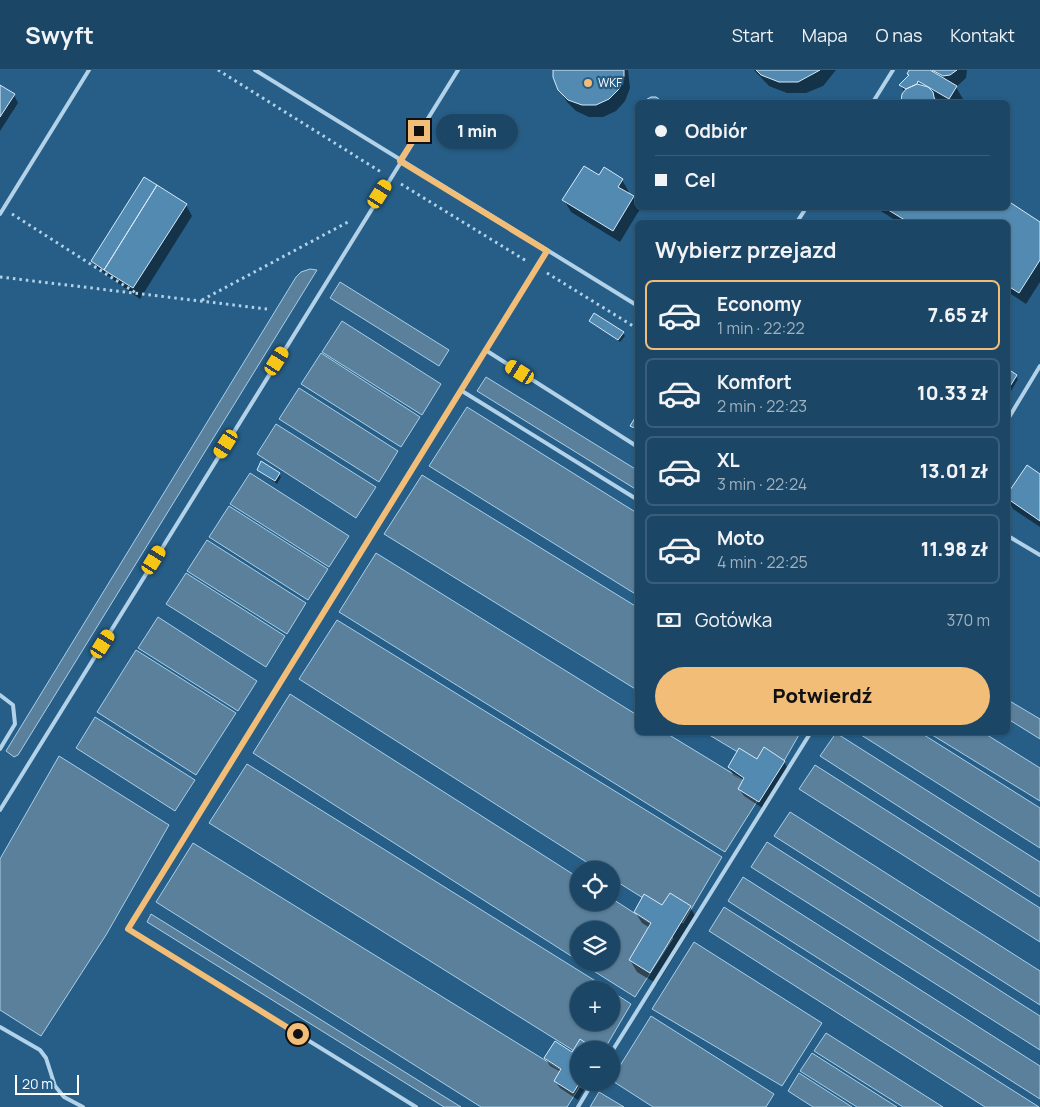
<!DOCTYPE html>
<html lang="pl">
<head>
<meta charset="utf-8">
<style>
  body { margin:0; font-family:Manrope,sans-serif; background:#29506e; color:#f1f3f6; height:100vh; display:flex; flex-direction:column; font-size:19px; white-space:nowrap }
  * { box-sizing:border-box; margin:0 }
  p { font-size:16px; color:#a0b1bf }
  .icon { flex:none; width:28px; height:28px; fill:none; stroke:currentColor; stroke-width:2; stroke-linecap:round; stroke-linejoin:round }
  .map { position:relative; flex:1; overflow:hidden }
  .sheet { position:absolute; left:635px; top:150px; width:375px; height:515px; display:flex; flex-direction:column; background:#1c4665; border-radius:8px; box-shadow:0 1px 4px #0004,0 0 0 1px #3a5e79 }
  .sheet>* { flex:none }
  .top-card { position:absolute; left:635px; top:30px; width:375px; height:110px; border-radius:8px; box-shadow:0 1px 4px #0004,0 0 0 1px #3a5e79; display:grid; align-content:center; height:110px; padding:0 20px; background:#1c4665 }
  .controls { position:absolute; left:570px; top:791px; display:grid; gap:10px }
  .controls a { display:grid; place-items:center; width:50px; height:50px; border-radius:50%; background:#1c4665; box-shadow:0 1px 4px #0004,0 0 0 1px #3a5e79; font-size:25px }
  .scale { position:absolute; left:15px; bottom:12px; width:64px; box-sizing:border-box; padding-left:5px; border:2px solid #fff; border-top:0; font-size:14px; line-height:18px; white-space:nowrap; color:#fff; -webkit-text-stroke:4px #265e87; paint-order:stroke }
  .end { position:absolute; width:22px; height:22px; margin:-11px; border:6px solid #f1bd77; background:#111; box-shadow:0 0 0 2px #111 }
  .from { border-radius:50% }
  .bubble { position:absolute; height:35px; border-radius:18px; background:#1c4665; box-shadow:0 1px 4px #0004,0 0 0 1px #3a5e79; font-size:16px; font-weight:800; line-height:35px; text-align:center }
  .car { position:absolute; width:15px; height:30px; margin:-15px -8px; border-radius:6px; box-shadow:0 0 4px 1px #0007; background:linear-gradient(#f5c518 24%,#345 0 40%,#f5c518 0 76%,#345 0 86%,#f5c518 0) }
  .top-card b { display:flex; align-items:center; gap:18px; height:48px; font-size:19px }
  .top-card b+b { border-top:1px solid #3a5e79 }
  .top-card i { width:12px; height:12px; background:#f1f3f6 }
  ul { padding:0; list-style:none }
  li { display:flex; align-items:center; gap:15px; height:70px; margin:0 10px 8px; padding:0 10px; border:2px solid #3a5e79; border-radius:8px }
  li div { flex:1 }
  li b { display:block; font-size:19px }
  li em { font-style:normal; font-weight:800 }
  li.selected { border-color:#f1bd77 }
  li>.icon { width:45px; height:45px; stroke-width:1.5 }
  h2 { padding:0 20px; font-size:22px; line-height:60px }
  .pay { display:flex; align-items:center; gap:12px; height:55px; padding:0 20px; font-size:19px }
  .pay p { margin-inline-start:auto }
  .primary-button { display:flex; gap:10px; margin-top:auto; padding:10px 20px }
  .primary-button a { flex:1; height:58px; border-radius:30px; background:#f1bd77; color:#111; font-size:20px; font-weight:800; line-height:58px; text-align:center }
  header { display:flex; align-items:center; gap:30px; box-sizing:border-box; height:70px; padding:0 25px; background:#1c4665; border-bottom:1px solid #3a5e79 }
  header strong { font-size:24px }
  nav { display:flex; gap:28px; margin-inline-start:auto; font-size:18px }
  .map>svg:first-child { display:block }
  .water { fill:#5a809c; stroke:#a7cfe9 }
  .shadow { fill:#0007; fill-rule:evenodd }
  .building { fill:#538ab1; stroke:#d6e9f7 }
  .lines { fill:none; stroke-linecap:round; stroke-linejoin:round }
  .path { stroke:#b2d2e9; stroke-width:3; stroke-dasharray:2.5 4; stroke-linecap:butt }
  .service { stroke:#b2d2e9; stroke-width:4 }
  .route { stroke:#f1bd77; stroke-width:6 }
  .poi-dot { fill:#f1bd77; stroke:#265e87; stroke-width:2 }
  .labels { text-anchor:middle; stroke-width:4.5; stroke-linejoin:round; paint-order:stroke }
  .poi-label { font-size:12px; fill:#fff; stroke:#265e87; text-anchor:start }
</style>
</head>
<body>
<header>
<strong>Swyft</strong>
<nav><a>Start</a><a>Mapa</a><a>O nas</a><a>Kontakt</a></nav>
</header>
<div class="map">
<svg width="1040" height="1037" viewBox="0 0 1040 1037">
  <rect width="100%" height="100%" fill="#265e87"/>
  <path class="water" d="M310 199 317 200 18 685 14 687 6 681 296 207 301 202Z
    M340 212 449 280 439 296 330 228Z
    M342 251 441 314 422 345 322 282Z
    M321 283 420 347 401 377 301 314Z
    M486 307 637 400V420L477 321Z
    M299 318 398 381 379 412 279 349Z
    M467 337 637 443V525L429 396Z
    M276 354 376 417 356 448 257 384Z
    M250 403 349 466 329 497 230 434Z
    M422 405 637 537V620L384 464Z
    M229 436 328 499 308 530 209 467Z
    M207 470 306 533 287 564 187 501Z
    M376 483 637 645 638 662 666 663 763 722 725 782 339 542Z
    M186 503 285 566 266 597 166 534Z
    M158 547 257 611 238 641 138 578Z
    M337 550 722 787 683 853 611 808V800H599L299 609Z
    M136 580 236 643 196 705 97 642Z
    M290 624 579 808V832H611V828L673 868 635 927 581 893 611 892V860H579V891L253 683Z
    M1008 630 1040 649V669L1008 649Z
    M95 647 195 710 175 741 76 678Z
    M706 663H800L776 705Z
    M836 663 1040 792V827L820 686Z
    M858 663H921L1040 738V778Z
    M929 663H984L1040 698V731Z
    M59 686 169 755 106 865 41 966 0 940V789Z
    M247 694 610 920H579V952H611V921L631 934 604 980H579V984L209 753Z
    M815 695 1040 838V872L799 719Z
    M790 742 1040 901V935L774 766Z
    M767 772 1040 946V980L751 797Z
    M193 773 582 1013 567 1037H481L156 832Z
    M743 807 1040 996V1029L728 831Z
    M724 837 1039 1037H985L709 861Z
    M151 844 461 1037H444L147 852Z
    M694 872 822 953 782 1016 652 939Z
    M651 946 774 1024 766 1037H653L611 1010Z
    M826 963 943 1037H903L814 981Z
    M812 983 897 1037H857L800 1001Z
    M799 1003 852 1037H813L788 1021Z
    M599 1022 624 1037H590Z"/>
  <path class="shadow" d="M554 0H628L630 18 625 31 616 41 603 47H589L576 41 567 32 559 19Z
    M754 0H836L823 16 806 23H787L769 16Z
    M910 0H927L935 5 933 0H967L966 8 956 17 963 29 961 32H943L933 27 937 32H903L905 23 901 16 910 7 908 4ZM917 9 930 17 915 15Z
    M0 17 14 25 18 33 0 61Z
    M600 107 622 110 629 122 627 124 633 127 640 139 620 172 571 142 564 130Z
    M1008 133 1040 153V212L1026 234 1008 222V152H898L876 138H1008Z
    M186 135 192 146 140 229 97 198 92 191Z
    M591 251 623 263 625 266 620 272Z
    M1008 300 1018 309 1011 321 1008 318Z
    M638 346V366L631 356Z
    M1027 397 1040 406V457L1013 439 1008 429V425Z
    M258 400 279 404 281 407 277 414Z
    M757 691 784 692 788 699 764 739 744 726 739 719 744 711 733 705 729 697Z
    M663 837H690L697 849 657 914 637 902 630 890 650 858 642 853 635 842Z
    M581 971 594 980H579V1012H589L578 1030 560 1018 555 1011 561 1002 550 996 545 988 573 984Z"/>
  <path class="building" d="M553 0H624V6L619 19 609 29 596 35H582L568 30 558 20 553 7Z
    M756 0H820L798 12H779L761 5Z
    M909 0H930L957 16 949 29 918 11 917 14 906 19 899 15 909 5 907 4Z
    M932 0H957L950 5 943 6Z
    M917 14 928 17 933 22 935 32H901L902 24 906 19Z
    M0 15 15 24 0 47Z
    M651 27H656L663 32H642Z
    M584 96 599 105 604 97 623 109 618 117 634 126 613 161 562 130Z
    M144 107 157 115 104 200 91 191Z
    M157 115 187 134 133 218 104 200Z
    M1008 131 1040 152V190L1019 223 1008 216V152H908L885 138H1008Z
    M594 243 624 262 618 270 589 251Z
    M1008 299 1017 305 1009 318 1008 317Z
    M638 343V360L630 356Z
    M261 391 280 403 275 411 257 400Z
    M1027 395 1040 404V451L1008 429V423Z
    M764 677 785 691 759 732 738 719 744 708 728 697 739 678 757 689Z
    M670 823 691 836 650 903 629 890 651 853 634 842 644 824 662 835Z
    M580 969 596 980H579L580 1012 573 1023 554 1011 561 999 544 988 555 971 572 982Z"/>
  <g class="lines">
    <path class="path" d="M218 0 381 102
      M401 114 528 192
      M12 144 136 223
      M547 203 638 259
      M0 207 267 239
      M202 230 348 152"/>
    <path class="service" d="M255 0 638 236
      M873 32 893 0
      M0 144 89 0
      M797 152 806 138
      M487 281 638 377
      M462 321 638 430
      M1008 349 1040 296
      M1008 466 1040 485
      M0 625 13 635 15 654 0 679
      M0 740 458 0
      M0 957 40 980 46 988 55 1016 64 1027 83 1037
      M611 983 811 662
      M416 1037 128 859 547 181
      M578 1037 593 1012"/>
  </g>
  <g class="lines">
    <path class="route" d="M298 964 128 859 547 181 400 91 419 61"/>
  </g>
  <circle class="poi-dot" cx="588" cy="13" r="5"/>
  <g class="labels">
    <g class="poi-label">
      <text x="598" y="17">WKF</text>
    </g>
  </g>
</svg>
<div class="controls">
<a><svg class="icon" aria-label="locate" viewBox="0 0 24 24"><circle cx="12" cy="12" r="6"/><path d="M12 2v4M12 18v4M2 12h4M18 12h4"/></svg></a>
<a><svg class="icon" aria-label="layers" viewBox="0 0 24 24"><path d="M12 4l9 5-9 5-9-5zM3 14l9 5 9-5"/></svg></a>
<a>+</a>
<a>−</a>
</div>
<div class="scale">20 m</div>
<i class="end from" style="left:298px;top:964px"></i>
<i class="end" style="left:419px;top:61px"></i>
<div class="bubble" style="left:436px;top:44px;width:82px">1 min</div>
<i class="car" style="left:380px;top:124px;rotate:32deg"></i>
<i class="car" style="left:277px;top:291px;rotate:32deg"></i>
<i class="car" style="left:520px;top:302px;rotate:302deg"></i>
<i class="car" style="left:226px;top:374px;rotate:212deg"></i>
<i class="car" style="left:154px;top:490px;rotate:32deg"></i>
<i class="car" style="left:103px;top:574px;rotate:32deg"></i>
<div class="top-card">
<b><i class="from"></i>Odbiór</b>
<b><i></i>Cel</b>
</div>
<section class="sheet">
<h2>Wybierz przejazd</h2>
<ul>
<li class="selected"><svg class="icon" aria-label="car" viewBox="0 0 24 24"><path d="M5 17H2v-5l4-1 3-4h7l3 4 3 1v5h-3M9 17h6M6 11h13"/><circle cx="7" cy="17" r="2"/><circle cx="17" cy="17" r="2"/></svg><div><b>Economy</b><p>1 min · 22:22</p></div><em>7.65 zł</em></li>
<li><svg class="icon" aria-label="car" viewBox="0 0 24 24"><path d="M5 17H2v-5l4-1 3-4h7l3 4 3 1v5h-3M9 17h6M6 11h13"/><circle cx="7" cy="17" r="2"/><circle cx="17" cy="17" r="2"/></svg><div><b>Komfort</b><p>2 min · 22:23</p></div><em>10.33 zł</em></li>
<li><svg class="icon" aria-label="car" viewBox="0 0 24 24"><path d="M5 17H2v-5l4-1 3-4h7l3 4 3 1v5h-3M9 17h6M6 11h13"/><circle cx="7" cy="17" r="2"/><circle cx="17" cy="17" r="2"/></svg><div><b>XL</b><p>3 min · 22:24</p></div><em>13.01 zł</em></li>
<li><svg class="icon" aria-label="car" viewBox="0 0 24 24"><path d="M5 17H2v-5l4-1 3-4h7l3 4 3 1v5h-3M9 17h6M6 11h13"/><circle cx="7" cy="17" r="2"/><circle cx="17" cy="17" r="2"/></svg><div><b>Moto</b><p>4 min · 22:25</p></div><em>11.98 zł</em></li>
</ul>
<div class="pay"><svg class="icon" aria-label="cash" viewBox="0 0 24 24"><path d="M3 7h18v10H3z"/><circle cx="12" cy="12" r="2"/></svg>Gotówka<p>370 m</p></div>
<div class="primary-button"><a>Potwierdź</a></div>
</section>
</div>
</body>
</html>
